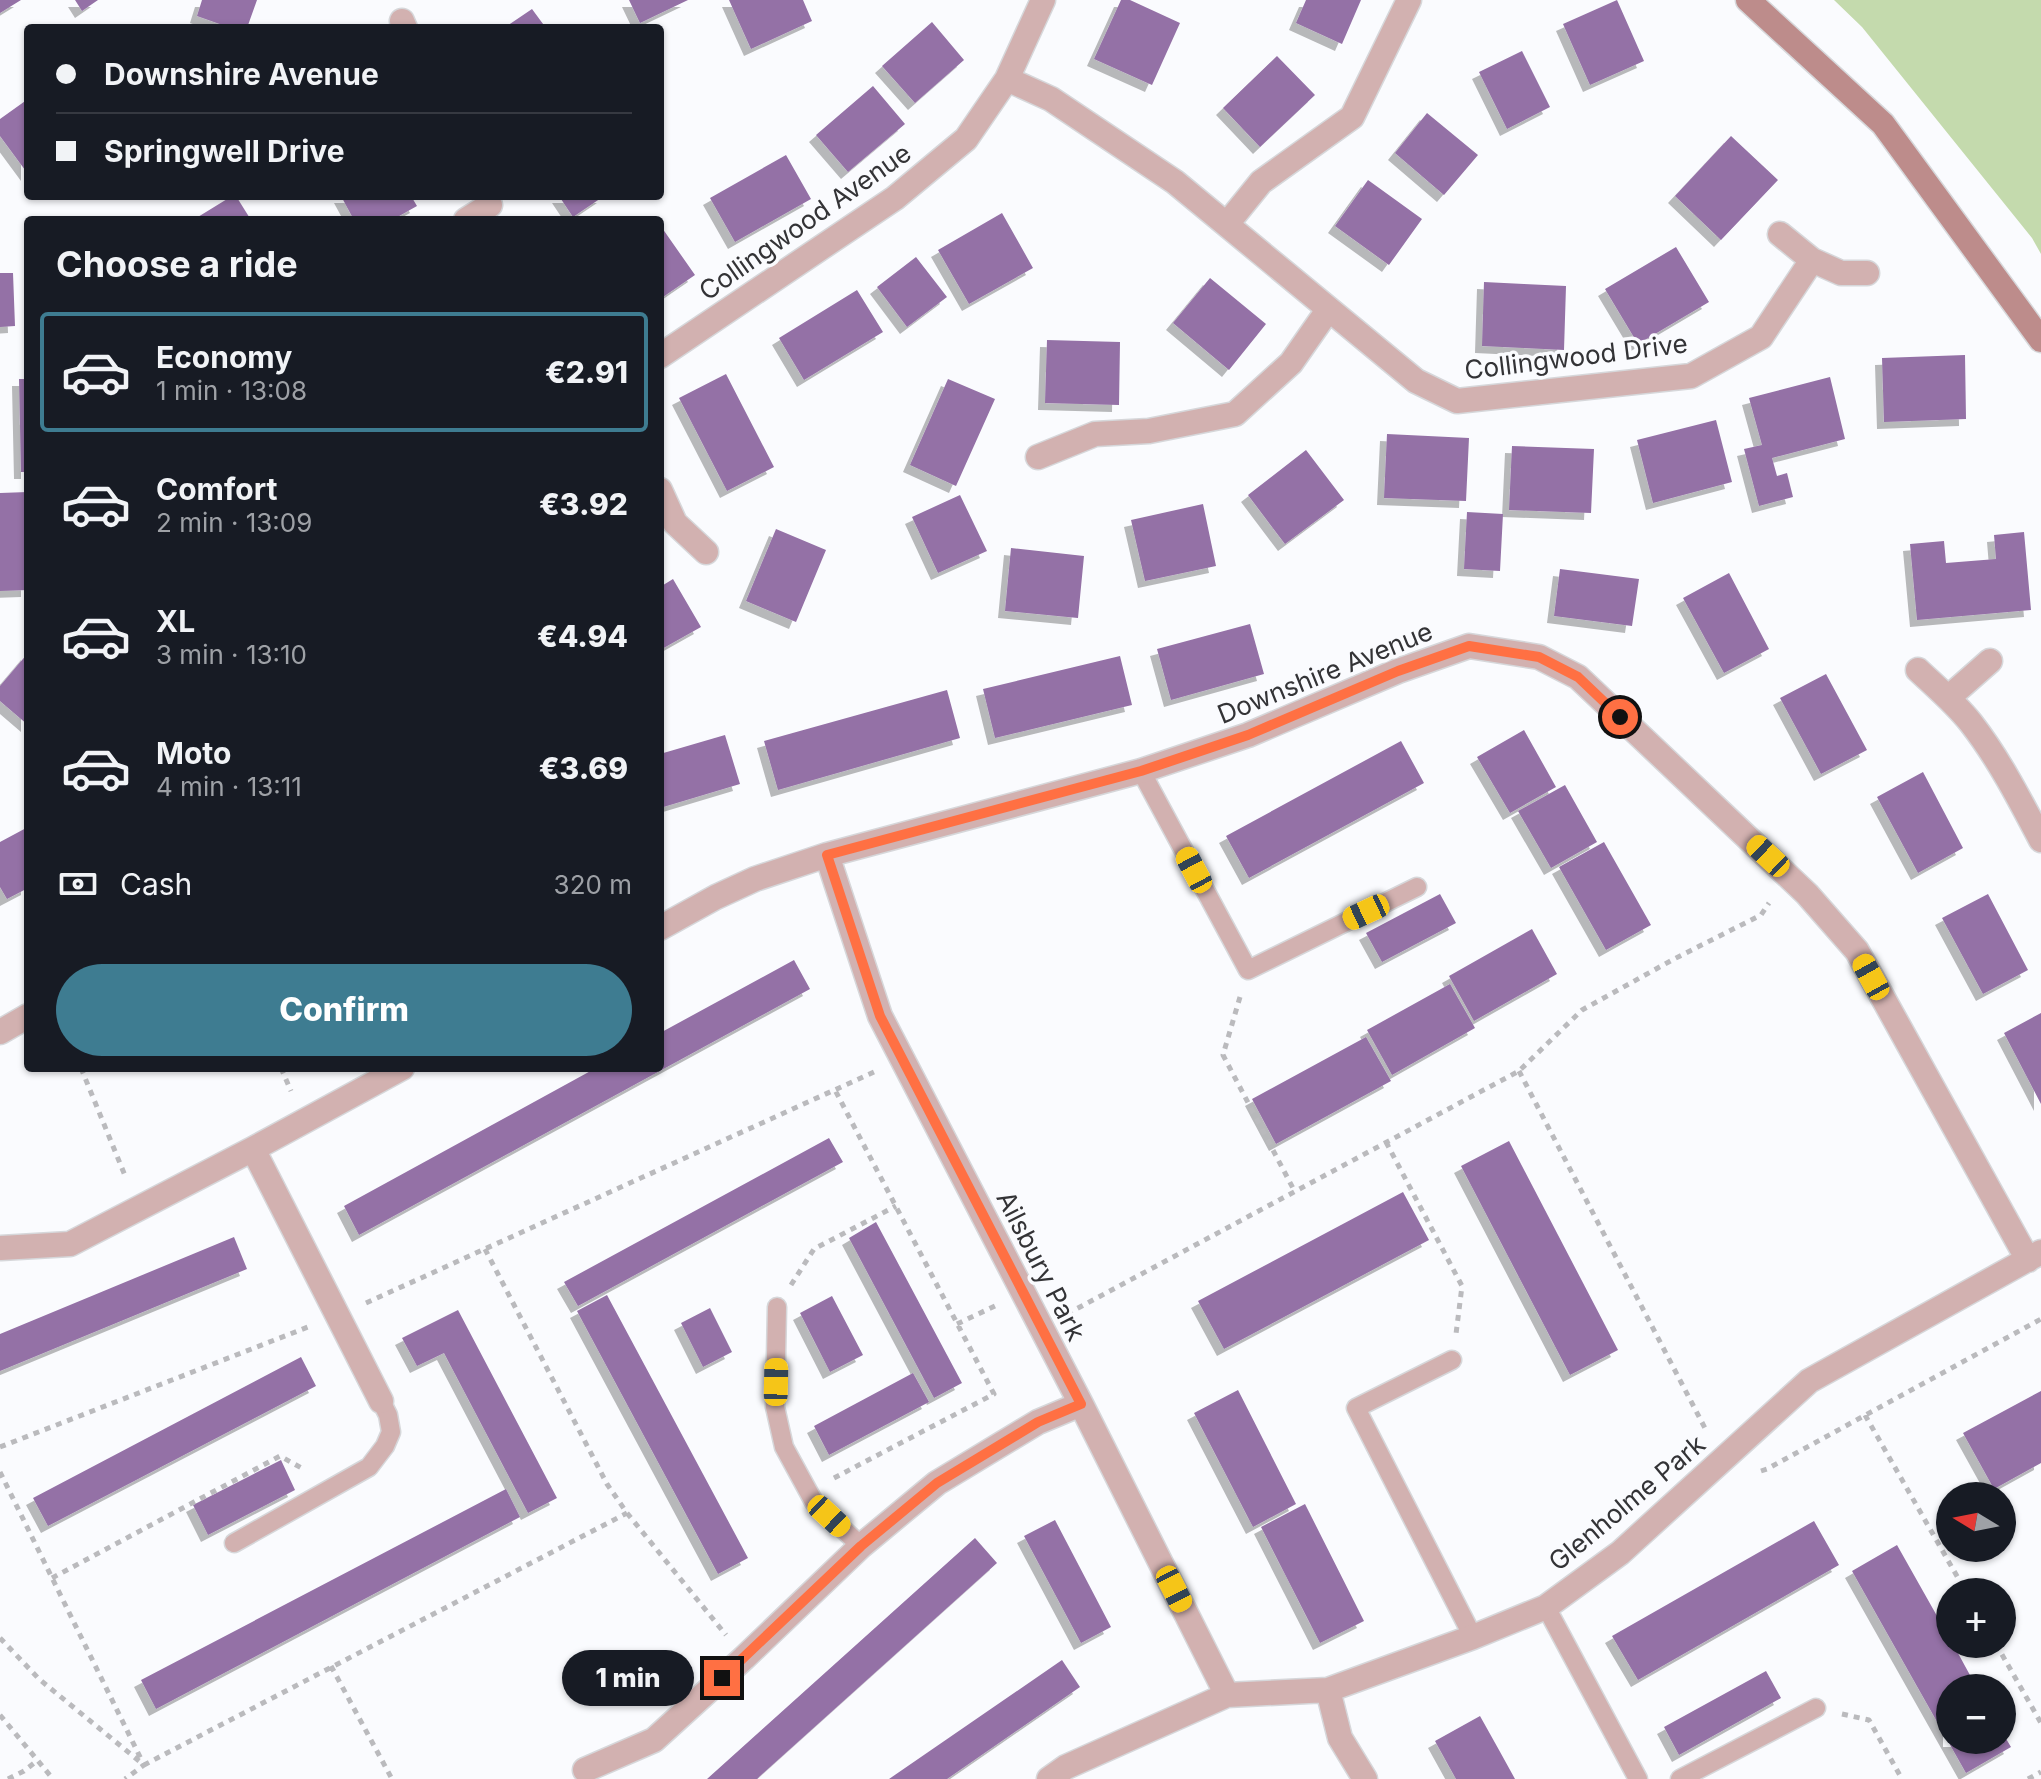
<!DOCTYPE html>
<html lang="en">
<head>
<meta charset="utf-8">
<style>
  body { margin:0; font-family:Inter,sans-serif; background:#20242c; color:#f1f3f6; height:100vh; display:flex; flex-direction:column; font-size:30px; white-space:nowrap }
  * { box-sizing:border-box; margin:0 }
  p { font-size:26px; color:#9ea1a6 }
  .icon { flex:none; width:44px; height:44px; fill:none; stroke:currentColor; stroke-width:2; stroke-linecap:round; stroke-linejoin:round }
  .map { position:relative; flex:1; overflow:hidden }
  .details { position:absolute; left:24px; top:216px; width:640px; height:856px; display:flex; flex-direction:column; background:#171b24; border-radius:8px; box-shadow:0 2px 6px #0004 }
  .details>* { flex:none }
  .guide { position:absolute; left:24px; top:24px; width:640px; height:176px; border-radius:8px; box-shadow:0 2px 6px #0004; display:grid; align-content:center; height:176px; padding:0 32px; background:#171b24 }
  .needle { width:52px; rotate:280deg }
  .buttons { position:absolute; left:1936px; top:1482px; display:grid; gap:16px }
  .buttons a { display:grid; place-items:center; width:80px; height:80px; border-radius:50%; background:#171b24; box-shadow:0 2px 6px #0004; font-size:40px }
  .end { position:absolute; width:36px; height:36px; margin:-18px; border:10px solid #ff7043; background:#111; box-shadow:0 0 0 4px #111 }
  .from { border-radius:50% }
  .bubble { position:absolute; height:56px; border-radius:28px; background:#171b24; box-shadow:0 2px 6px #0004; font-size:26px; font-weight:800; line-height:56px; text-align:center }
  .car { position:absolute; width:24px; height:48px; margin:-24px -12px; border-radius:10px; box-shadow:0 0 6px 2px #0007; background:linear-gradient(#f5c518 24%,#345 0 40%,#f5c518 0 76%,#345 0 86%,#f5c518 0) }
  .guide b { display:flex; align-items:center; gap:28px; height:76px; font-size:30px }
  .guide b+b { border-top:2px solid #363941 }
  .guide i { width:20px; height:20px; background:#f1f3f6 }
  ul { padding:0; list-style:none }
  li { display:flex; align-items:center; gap:24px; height:120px; margin:0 16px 12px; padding:0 16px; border:4px solid transparent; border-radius:8px }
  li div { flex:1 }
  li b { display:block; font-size:30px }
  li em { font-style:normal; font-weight:800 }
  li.on { border-color:#3e7c91 }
  li>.icon { width:72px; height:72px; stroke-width:1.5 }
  h2 { padding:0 32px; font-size:36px; line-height:96px }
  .pay { display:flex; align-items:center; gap:20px; height:88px; padding:0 32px; font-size:30px }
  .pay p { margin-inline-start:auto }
  .button { display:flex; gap:16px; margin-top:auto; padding:16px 32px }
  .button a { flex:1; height:92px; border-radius:48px; background:#3e7c91; color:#fff; font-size:32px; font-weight:800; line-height:92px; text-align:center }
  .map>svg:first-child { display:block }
  .green { fill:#c4daad }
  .building { fill:#9471a6; filter:url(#shadow) }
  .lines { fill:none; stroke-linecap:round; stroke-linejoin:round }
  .lane-casing { stroke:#d6d7da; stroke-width:21 }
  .street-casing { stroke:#d6d7da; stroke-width:27 }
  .secondary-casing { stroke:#d6d7da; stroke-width:27 }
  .path { stroke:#bababd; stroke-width:5; stroke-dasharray:6 6; stroke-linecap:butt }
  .lane { stroke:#d2b1b0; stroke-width:18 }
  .street { stroke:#d2b1b0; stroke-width:24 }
  .secondary { stroke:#bd8c8b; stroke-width:24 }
  .route { stroke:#ff7043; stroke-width:10 }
  .labels { text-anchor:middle; stroke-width:7; stroke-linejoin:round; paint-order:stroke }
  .street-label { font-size:26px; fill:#333336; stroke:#fafbfe }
</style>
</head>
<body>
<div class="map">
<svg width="2041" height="1779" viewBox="0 0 2041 1779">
  <defs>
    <filter id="shadow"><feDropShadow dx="-7" dy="7" stdDeviation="0" flood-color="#0004"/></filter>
  </defs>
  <rect width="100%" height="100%" fill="#fafbfe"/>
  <path class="green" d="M1834 0H2041V254L2032 238 1862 27Z"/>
  <path class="building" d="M0 0H21L0 13Z
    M75 0H98L82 11Z
    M202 0H257L247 28H231L197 16Z
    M629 0H688L640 23Z
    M729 0H803L812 21 751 49Z
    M1121 0H1130L1180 23 1152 85 1094 59Z
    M1306 0H1361L1342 44 1296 23Z
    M1617 0 1644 61 1590 85 1563 24Z
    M532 9 546 28H504Z
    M932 22 964 60 915 103 882 66Z
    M1522 51 1550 107 1507 129 1479 72Z
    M1277 56 1315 95 1260 147 1223 108Z
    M873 86 905 124 848 172 816 135Z
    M28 99V174L0 136V119Z
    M1427 113 1478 155 1444 195 1395 153Z
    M1731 136 1778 180 1721 240 1675 196Z
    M786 155 811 199 735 242 710 198Z
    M1368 180 1422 219 1389 265 1335 226Z
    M232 196H236L251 220H193Z
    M341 196H411L417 206 392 220H354Z
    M559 196H604L573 217Z
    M1002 213 1033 268 969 304 938 250Z
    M660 225 695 275 660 299Z
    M1676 247 1709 302 1638 344 1605 289Z
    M916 257 947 297 907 327 877 287Z
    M0 273H13L15 326 0 327Z
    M1210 278 1266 324 1229 370 1173 323Z
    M1484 282 1566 286 1564 350 1482 346Z
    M857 290 883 332 804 380 779 338Z
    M1047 340 1120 342 1119 405 1045 403Z
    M1965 355 1966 419 1884 422 1882 358Z
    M726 374 774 467 727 491 679 398Z
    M1830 377 1845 439 1772 458 1777 476 1787 473 1793 497 1759 506 1744 449 1762 445 1749 398Z
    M19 379H28V472H21Z
    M948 379 995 399 956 486 910 465Z
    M1716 420 1732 482 1653 503 1637 440Z
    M1387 434 1469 438 1466 501 1384 498Z
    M1512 446 1594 449 1591 513 1509 510Z
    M1306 450 1344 500 1285 544 1248 495Z
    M28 492V590L0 591V493Z
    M960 495 987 551 938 573 912 517Z
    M1203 504 1216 566 1145 581 1131 520Z
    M1467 512 1503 514 1500 571 1464 569Z
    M776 529 826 550 796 622 746 601Z
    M2024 532 2031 610 1917 620 1910 544 1944 541 1946 563 1996 559 1994 535Z
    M1011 548 1084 556 1078 618 1005 611Z
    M1560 569 1639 579 1632 626 1554 616Z
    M1729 573 1769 649 1724 673 1683 598Z
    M673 579 701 627 660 650V587Z
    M1250 624 1264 674 1171 700 1157 649Z
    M28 653V725L0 701V686Z
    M1120 656 1132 705 995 738 983 689Z
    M1826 674 1867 750 1821 774 1780 698Z
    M947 690 960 738 778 790 764 741Z
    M1524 730 1556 787 1510 813 1477 757Z
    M725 735 740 784 660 808V754Z
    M1401 741 1424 783 1249 878 1226 836Z
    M1923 772 1963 848 1918 873 1877 797Z
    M1565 785 1597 842 1551 868 1518 811Z
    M28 827V888L7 899 0 887V842Z
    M1604 842 1651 925 1606 950 1559 867Z
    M1440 894 1456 923 1382 962 1366 933Z
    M1988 894 2028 970 1983 994 1942 918Z
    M1532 929 1557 974 1474 1021 1449 976Z
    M794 960 810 989 359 1235 344 1206 596 1068H660V1033Z
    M1450 984 1475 1028 1392 1075 1367 1030Z
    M2041 1013V1104L2004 1033Z
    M1366 1037 1391 1081 1276 1144 1252 1099Z
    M829 1138 843 1162 578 1306 564 1282Z
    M1509 1141 1618 1350 1570 1375 1461 1166Z
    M1403 1192 1429 1240 1224 1349 1198 1301Z
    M876 1222 962 1383 934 1398 849 1238Z
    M234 1237 247 1269 0 1371V1334Z
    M607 1295 748 1558 718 1574 577 1311Z
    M832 1296 863 1355 830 1372 800 1313Z
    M710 1308 732 1352 703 1367 681 1323Z
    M458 1310 557 1498 528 1513 444 1353 417 1366 402 1338Z
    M301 1357 316 1386 48 1526 33 1498Z
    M913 1373 929 1402 829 1455 814 1426Z
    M1238 1390 1296 1504 1253 1527 1194 1413Z
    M2041 1391V1463L1994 1489 1963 1433Z
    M281 1460 295 1490 208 1535 193 1505Z
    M506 1489 520 1517 156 1709 141 1680Z
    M1305 1504 1364 1621 1320 1643 1261 1527Z
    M1055 1520 1111 1627 1081 1643 1024 1536Z
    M1814 1521 1839 1565 1638 1680 1612 1636Z
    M975 1538 997 1563 760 1776 757 1779H707Z
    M1897 1545 1950 1639V1644H1953L1977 1688H1950V1740H2002V1732L2011 1747 1966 1773 1852 1571Z
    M1062 1660 1080 1687 947 1779H889Z
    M1766 1671 1781 1698 1679 1755 1664 1727Z
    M1480 1716 1499 1750 1515 1779H1456L1435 1741Z"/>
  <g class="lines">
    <g class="lane-casing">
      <path id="lane" d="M1141 771 1248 970 1417 887
        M777 1307 775 1407 784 1447 814 1502 861 1546
        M1452 1360 1356 1408 1473 1637
        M234 1543 369 1467 385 1446 391 1432 388 1415 381 1401
        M1546 1607 1638 1779
        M1680 1779 1816 1708"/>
    </g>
    <g class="street-casing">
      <path id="street" d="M402 21 405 28
        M1007 79 1051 99 1175 182 1416 381 1457 401 1691 376 1761 337 1812 260
        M466 220 490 205
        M1227 224 1261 182 1352 117 1409 0
        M1780 234 1812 260 1841 273H1867
        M660 356 895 198 966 139 1007 79 1043 0
        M1038 457 1095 434 1149 431 1235 414 1291 363 1328 310
        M660 490 675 523 706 552
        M1918 670C1936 687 1955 703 1971 723 1999 759 2020 800 2041 840
        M1948 698 1990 661
        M827 855 880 1016 1081 1404 1227 1695
        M660 928 716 897 755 879 827 855 1141 771 1248 735 1398 671 1469 646 1539 657 1578 677 1807 894 1857 951 2028 1260
        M0 1032 28 1016
        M253 1149 381 1401
        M1 1248 70 1244 253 1149 402 1068
        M1328 1690 1340 1738 1365 1779
        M585 1770 654 1740 744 1658 861 1546 937 1483 1038 1422 1081 1404
        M1049 1779 1066 1767 1227 1695 1328 1690 1473 1637 1546 1607 1620 1553 1809 1381 2041 1252"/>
    </g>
    <g class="secondary-casing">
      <path id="secondary" d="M1748 0 1883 124 2041 340"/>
    </g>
    <path class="path" d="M1240 997 1223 1055 1295 1192
      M81 1068 126 1178
      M281 1068 291 1091
      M1519 1071 1707 1432
      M1386 1142 1462 1286 1456 1334
      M485 1249 607 1484 627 1513 726 1635
      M791 1285 814 1249 896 1206
      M366 1303 874 1072
      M1067 1314 1519 1071 1582 1010 1674 959 1761 915 1769 903
      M957 1324 997 1305
      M1865 1415 1966 1592
      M0 1447 308 1327
      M1761 1471 1767 1469 2041 1319
      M0 1472 144 1765 125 1779
      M834 1478 994 1394 835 1090
      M52 1578 280 1456 305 1470
      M0 1638 39 1679 144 1765 627 1513
      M1996 1644 2041 1723
      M331 1666 392 1779
      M1842 1714 1869 1720 1902 1779
      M0 1715 53 1779
      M8 1779 24 1771 38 1760
      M2028 1779 2041 1772"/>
    <use href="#lane" class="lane"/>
    <use href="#street" class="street"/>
    <use href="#secondary" class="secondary"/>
  </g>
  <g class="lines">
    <path class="route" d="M722 1678 861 1546 937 1483 1038 1422 1081 1404 880 1016 827 855 1141 771 1248 735 1398 671 1469 646 1539 657 1578 677 1620 717"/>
  </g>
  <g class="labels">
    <g class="street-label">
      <text transform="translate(805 222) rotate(-35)" y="9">Collingwood Avenue</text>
      <text transform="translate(1576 357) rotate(-7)" y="9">Collingwood Drive</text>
      <text transform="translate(1325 673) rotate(-22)" y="9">Downshire Avenue</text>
      <text transform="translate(1041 1266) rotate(63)" y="9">Ailsbury Park</text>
      <text transform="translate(1627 1503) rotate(-40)" y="9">Glenholme Park</text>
    </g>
  </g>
</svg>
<div class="buttons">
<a><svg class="needle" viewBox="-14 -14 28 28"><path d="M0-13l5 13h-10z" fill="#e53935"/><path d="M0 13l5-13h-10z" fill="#9ea1a6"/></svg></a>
<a>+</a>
<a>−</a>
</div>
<i class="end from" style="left:1620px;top:717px"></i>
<i class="end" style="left:722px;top:1678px"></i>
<div class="bubble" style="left:562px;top:1650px;width:132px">1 min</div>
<i class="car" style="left:1768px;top:856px;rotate:313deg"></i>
<i class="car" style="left:1194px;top:870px;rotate:332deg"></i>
<i class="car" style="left:1366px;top:912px;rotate:245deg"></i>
<i class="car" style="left:1871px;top:977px;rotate:331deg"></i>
<i class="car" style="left:776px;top:1382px;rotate:1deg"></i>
<i class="car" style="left:829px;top:1516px;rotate:133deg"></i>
<i class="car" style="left:1174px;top:1589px;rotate:153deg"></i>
<div class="guide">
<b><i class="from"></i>Downshire Avenue</b>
<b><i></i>Springwell Drive</b>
</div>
<section class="details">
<h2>Choose a ride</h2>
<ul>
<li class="on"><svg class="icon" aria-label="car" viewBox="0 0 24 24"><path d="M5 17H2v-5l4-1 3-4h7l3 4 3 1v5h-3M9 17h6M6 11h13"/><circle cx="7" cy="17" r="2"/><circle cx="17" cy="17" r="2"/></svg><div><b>Economy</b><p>1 min · 13:08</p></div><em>€2.91</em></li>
<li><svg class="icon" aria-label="car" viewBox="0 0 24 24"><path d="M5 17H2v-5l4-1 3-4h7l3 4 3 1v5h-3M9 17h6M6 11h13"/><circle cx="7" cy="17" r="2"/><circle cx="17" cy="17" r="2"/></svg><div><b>Comfort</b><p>2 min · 13:09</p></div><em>€3.92</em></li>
<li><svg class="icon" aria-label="car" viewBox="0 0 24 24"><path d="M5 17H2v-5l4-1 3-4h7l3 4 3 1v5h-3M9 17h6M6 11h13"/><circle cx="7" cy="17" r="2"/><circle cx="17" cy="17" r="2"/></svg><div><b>XL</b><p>3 min · 13:10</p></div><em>€4.94</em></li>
<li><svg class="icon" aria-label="car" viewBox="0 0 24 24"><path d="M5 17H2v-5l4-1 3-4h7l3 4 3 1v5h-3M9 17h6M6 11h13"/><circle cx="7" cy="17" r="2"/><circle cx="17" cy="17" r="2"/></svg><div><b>Moto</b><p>4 min · 13:11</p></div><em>€3.69</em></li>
</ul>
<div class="pay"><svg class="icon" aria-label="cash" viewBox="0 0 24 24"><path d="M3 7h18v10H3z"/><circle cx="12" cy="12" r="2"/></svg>Cash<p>320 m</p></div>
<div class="button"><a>Confirm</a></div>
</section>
</div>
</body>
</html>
